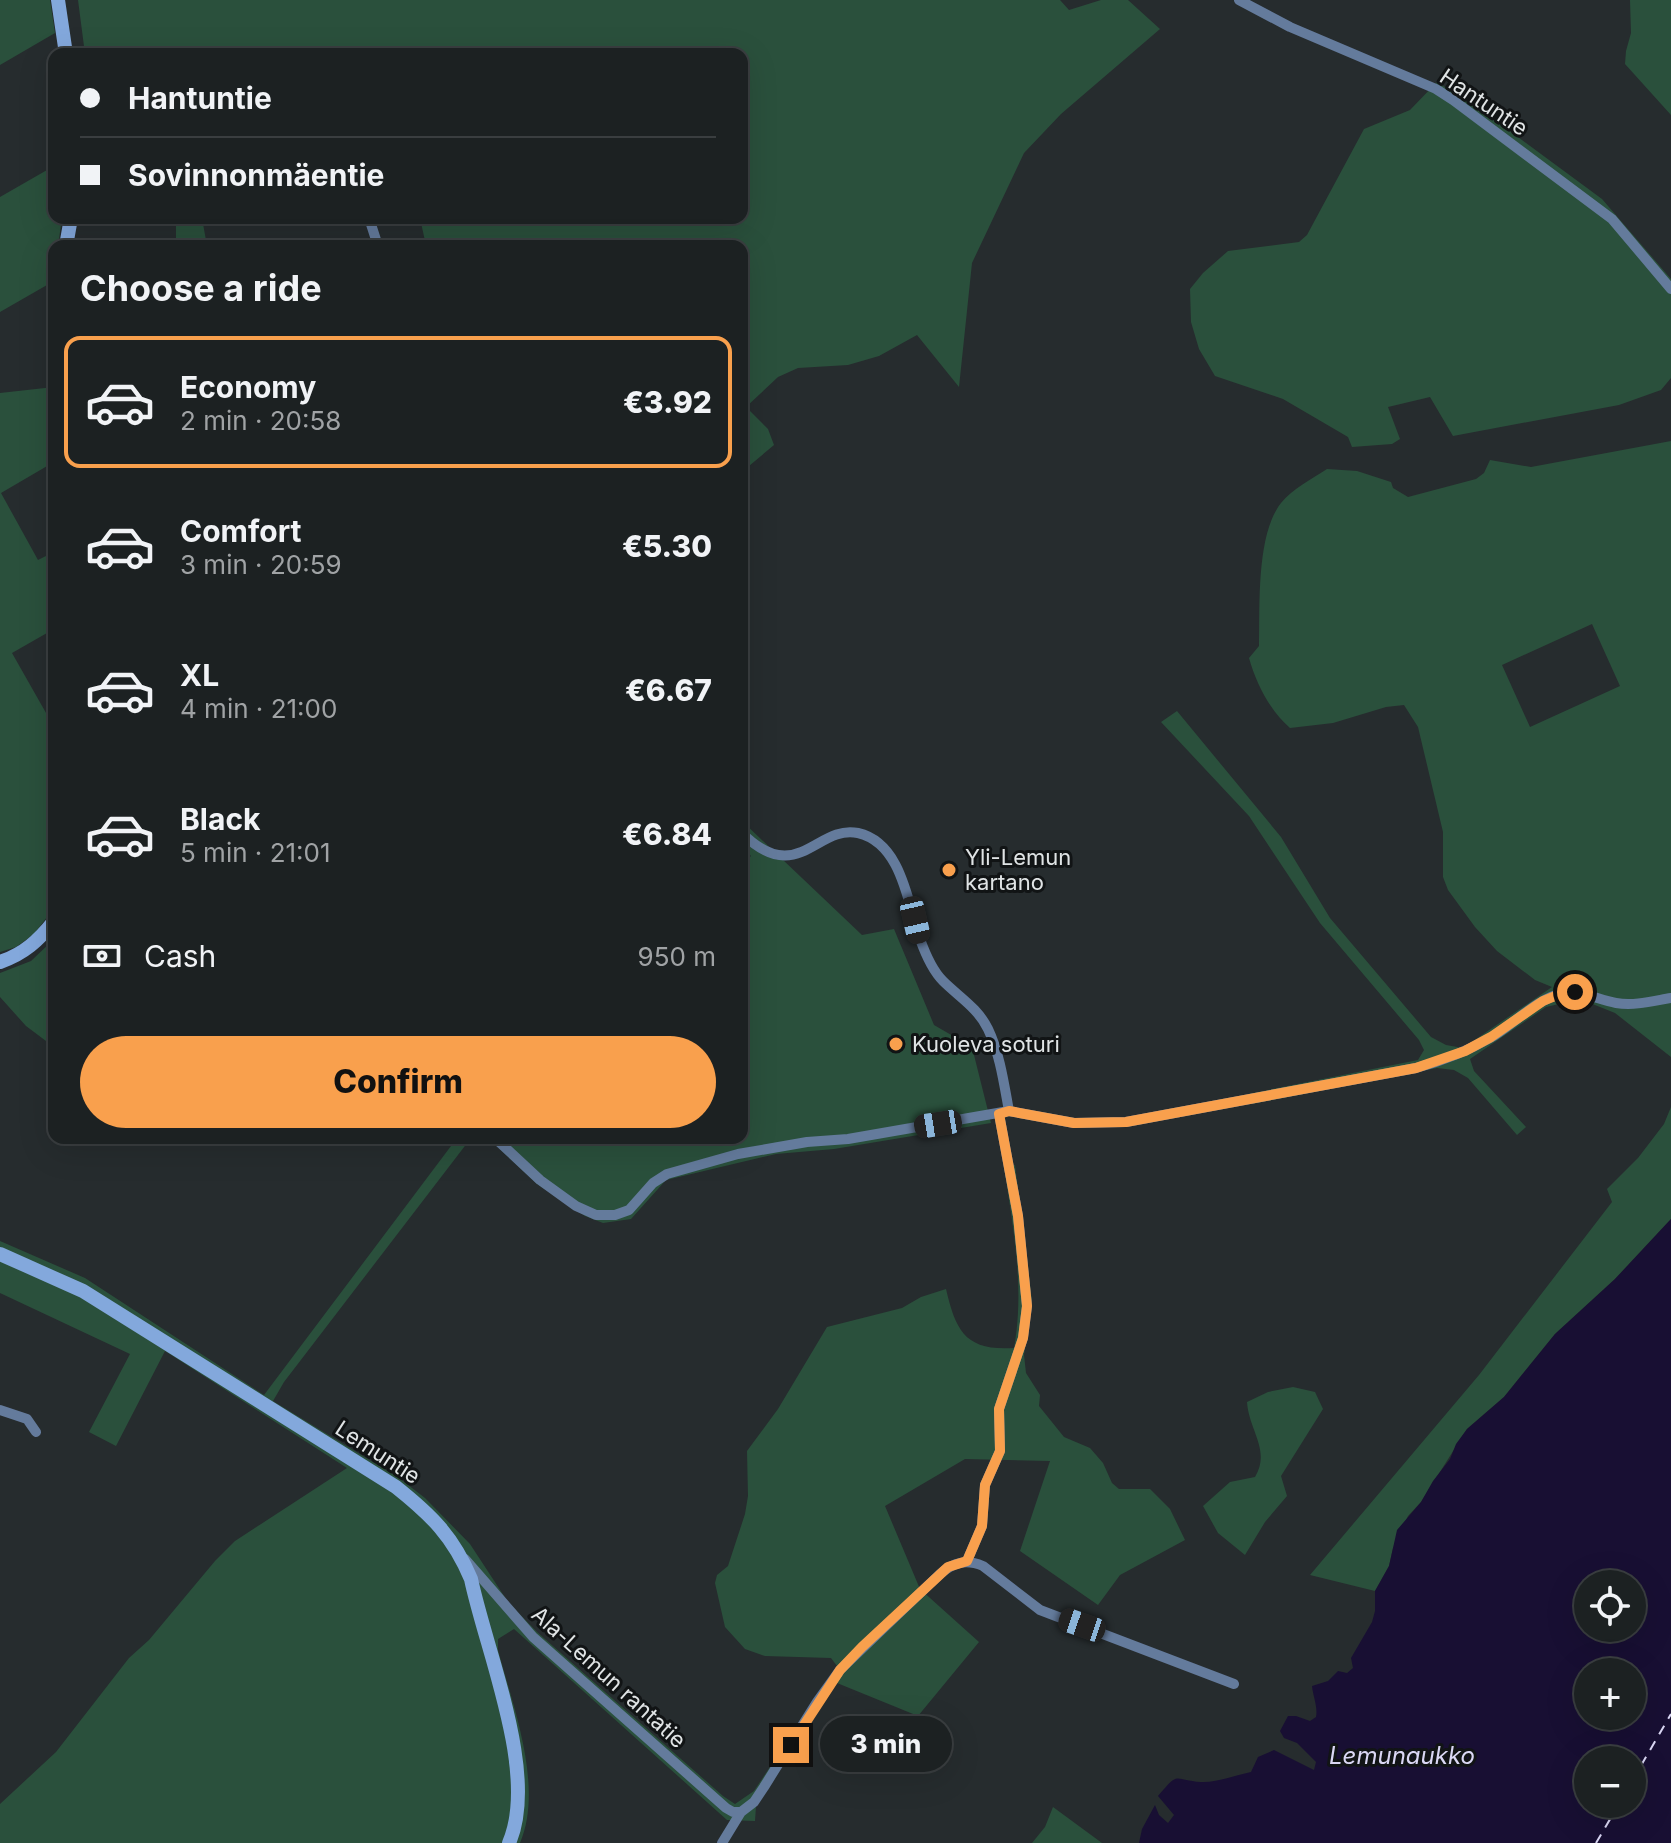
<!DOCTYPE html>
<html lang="en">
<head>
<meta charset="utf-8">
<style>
  body { margin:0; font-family:Inter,sans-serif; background:#292e2f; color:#f1f3f6; height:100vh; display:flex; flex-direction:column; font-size:30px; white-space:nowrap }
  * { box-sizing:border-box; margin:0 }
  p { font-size:26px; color:#a0a3a5 }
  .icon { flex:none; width:44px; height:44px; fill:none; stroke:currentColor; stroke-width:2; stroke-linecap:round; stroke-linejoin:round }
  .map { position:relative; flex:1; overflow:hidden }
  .side { position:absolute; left:48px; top:240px; width:700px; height:904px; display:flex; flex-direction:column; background:#1c2122; border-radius:16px; box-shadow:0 8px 32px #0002,0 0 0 2px #3a3e40 }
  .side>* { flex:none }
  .guide { position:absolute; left:48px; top:48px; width:700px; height:176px; border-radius:16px; box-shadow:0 8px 32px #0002,0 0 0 2px #3a3e40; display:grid; align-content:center; height:176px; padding:0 32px; background:#1c2122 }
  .tools { position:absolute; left:1574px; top:1570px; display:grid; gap:16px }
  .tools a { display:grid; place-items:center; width:72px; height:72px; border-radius:50%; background:#1c2122; box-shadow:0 8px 32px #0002,0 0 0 2px #3a3e40; font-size:40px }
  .end { position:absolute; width:36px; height:36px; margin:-18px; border:10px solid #f9a04d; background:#111; box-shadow:0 0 0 4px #111 }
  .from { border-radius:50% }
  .bubble { position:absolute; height:56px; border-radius:28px; background:#1c2122; box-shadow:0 8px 32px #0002,0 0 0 2px #3a3e40; font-size:26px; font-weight:800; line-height:56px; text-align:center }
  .car { position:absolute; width:24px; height:48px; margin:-24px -12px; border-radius:10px; box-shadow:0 0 6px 2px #0007; background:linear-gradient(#222 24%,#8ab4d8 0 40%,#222 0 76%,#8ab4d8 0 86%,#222 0) }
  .guide b { display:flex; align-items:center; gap:28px; height:76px; font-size:30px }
  .guide b+b { border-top:2px solid #3a3e40 }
  .guide i { width:20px; height:20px; background:#f1f3f6 }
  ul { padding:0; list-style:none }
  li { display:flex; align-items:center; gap:24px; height:132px; margin:0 16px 12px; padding:0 16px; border:4px solid transparent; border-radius:16px }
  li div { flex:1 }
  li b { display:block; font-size:30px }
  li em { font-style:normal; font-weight:800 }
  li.current { border-color:#f9a04d }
  li>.icon { width:72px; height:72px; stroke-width:1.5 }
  h2 { padding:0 32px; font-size:36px; line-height:96px }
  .pay { display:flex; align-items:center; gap:20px; height:88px; padding:0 32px; font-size:30px }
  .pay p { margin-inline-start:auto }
  .primary-button { display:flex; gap:16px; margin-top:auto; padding:16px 32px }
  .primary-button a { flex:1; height:92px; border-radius:48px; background:#f9a04d; color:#111; font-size:32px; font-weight:800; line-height:92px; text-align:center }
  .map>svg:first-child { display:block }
  .green { fill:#2a503c; fill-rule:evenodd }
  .water { fill:#180f33; fill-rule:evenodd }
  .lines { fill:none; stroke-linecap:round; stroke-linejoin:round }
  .ferry { stroke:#dad7f4; stroke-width:2; stroke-dasharray:10 8; stroke-linecap:butt }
  .street { stroke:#647b9c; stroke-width:10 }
  .secondary { stroke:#83a8dc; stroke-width:14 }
  .route { stroke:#f9a04d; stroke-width:10 }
  .poi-dot { fill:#f9a04d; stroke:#111415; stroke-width:3 }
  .labels { text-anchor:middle; stroke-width:6; stroke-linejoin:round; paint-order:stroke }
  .street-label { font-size:22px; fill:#e0e4e5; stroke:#111415 }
  .poi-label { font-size:22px; fill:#e0e4e5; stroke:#111415; text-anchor:start }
  .water-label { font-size:24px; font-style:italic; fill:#dad7f4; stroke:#111415 }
</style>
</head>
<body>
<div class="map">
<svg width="1671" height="1843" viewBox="0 0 1671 1843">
  <rect width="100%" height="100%" fill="#262c2e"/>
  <path class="green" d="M0 0H50L55 33 0 65Z
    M78 0H1060L1069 10 1101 0H1128L1160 29 1061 114 1024 153 972 263 959 387 917 335 879 356 848 365 798 368 778 377 746 407 768 429 774 445 749 466H742V246H419L425 241 420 218H742V54H85Z
    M1630 0H1671V115L1625 64 1626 51 1631 33Z
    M1437 82 1484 112 1602 199 1671 279V378L1661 390 1619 405 1453 436 1430 397 1388 407 1400 439 1392 444 1352 447 1348 437 1283 399 1215 376 1199 349 1191 322 1190 289 1203 273 1228 251 1299 242 1307 235 1364 129 1410 110Z
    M54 166V218H62L58 246H54V281L0 312V197Z
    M176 218H202L207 246H176Z
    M54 387V462L1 493 38 560 54 552V629L12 653 54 727V908L34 934 16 947 0 952V393Z
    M1671 441V1057L1615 1013 1580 999 1546 1007 1470 1059 1474 1071 1526 1127 1517 1135 1468 1078 1454 1070 1437 1068 1252 1104 1248 1094 1418 1060 1424 1050 1419 1040 1320 923 1249 816 1161 722 1177 711 1281 837 1330 918 1431 1037 1446 1045 1463 1048 1552 987 1535 980 1497 951 1475 927 1448 890 1443 877V832L1418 727 1404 705 1386 707 1333 723 1290 728C1270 711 1256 683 1249 658L1259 646C1260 606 1256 535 1281 503 1292 489 1312 479 1327 469L1357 471 1391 482 1393 488 1408 497 1476 479 1484 473 1490 460 1531 467ZM1592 624 1620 686 1530 727 1502 665Z
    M742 821 862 935 894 929 934 1025 972 1047 991 1123 834 1149 776 1154 666 1180 631 1219 603 1223 585 1216 537 1184 488 1138H742V865L751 856 742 846Z
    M53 940 54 941V1047L26 1026 0 997V973L31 961Z
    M1671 1107V1219L1615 1279 1555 1334 1504 1397 1467 1429 1421 1502 1408 1516 1393 1548 1389 1566 1375 1591 1310 1575 1479 1375 1612 1202 1607 1189 1638 1158 1664 1124Z
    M457 1138H471L284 1382 273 1401 399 1478 425 1498 470 1544 508 1602 537 1632 723 1796 735 1804 754 1791 837 1666 831 1658 765 1656 745 1649 725 1627 715 1583 717 1575 728 1566 745 1514 748 1496 747 1451 778 1409 827 1327 902 1308 921 1297 946 1289C956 1332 966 1351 1014 1348 1025 1287 1013 1227 1004 1167L1015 1165 1032 1301 1024 1355 1026 1373 1040 1395 1039 1406 1064 1437 1090 1448 1103 1463 1112 1483 1119 1489H1150L1170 1509 1185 1540 1120 1575 1098 1605 1020 1551 1050 1461 965 1459 885 1506 920 1589 979 1642 918 1716 837 1683 756 1806 755 1821 727 1820 514 1629 498 1639V1650C513 1706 544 1787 520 1843H0V1804L56 1752 129 1658 149 1640 215 1561 235 1541 347 1468 165 1351 116 1446 89 1432 130 1354 0 1293V1241L85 1278 264 1395Z
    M1293 1387 1315 1392 1323 1409 1281 1476 1287 1496 1265 1522 1245 1555 1218 1533 1203 1506 1230 1482 1255 1477C1271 1450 1249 1431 1247 1402L1268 1392Z
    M1053 1807 1102 1843H1032L1045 1827Z"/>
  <path class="water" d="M1671 1219V1843H1139L1142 1829 1155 1805 1159 1815 1168 1823 1174 1815 1158 1796C1180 1770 1173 1780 1201 1782 1216 1783 1236 1775 1251 1772L1258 1757 1274 1750 1314 1770 1316 1762 1297 1743 1284 1738 1280 1731 1288 1716H1296L1310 1721 1316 1717C1318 1707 1313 1696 1312 1686L1328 1681 1338 1671 1347 1673 1353 1668 1351 1658 1372 1622 1375 1611V1591L1389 1566 1397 1530 1421 1502 1433 1481 1450 1459 1456 1444 1467 1429 1504 1397 1555 1334 1615 1279ZM1588 1584H1632V1628H1588ZM1588 1672H1632V1716H1588ZM1588 1760H1632V1804H1588Z"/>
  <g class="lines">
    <path class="ferry" d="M1632 1781 1671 1714
      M1596 1843 1619 1804"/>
    <path class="street" d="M1239 0 1290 27 1436 89 1453 100 1612 219 1671 289
      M369 218 378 246
      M742 833C797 888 817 824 858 833 902 843 908 904 920 939 925 953 932 970 943 981 959 997 978 1008 988 1029 1000 1054 1004 1084 1009 1111
      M495 1138 540 1180 576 1206 596 1215H615L629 1210 653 1183 667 1174 738 1154 807 1142 848 1139 1009 1111 1074 1123 1126 1122 1416 1068C1442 1061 1466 1052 1490 1038 1513 1025 1536 999 1563 993 1582 990 1598 1000 1616 1003 1635 1006 1653 1001 1671 998
      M0 1410 27 1419 36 1432
      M465 1559 533 1637 726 1808 733 1812H741
      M967 1561 982 1526 985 1485 1000 1451 999 1409 1023 1338 1027 1306 1018 1216 999 1114
      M722 1843 741 1812 754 1802 764 1787 817 1702 840 1670 940 1574C954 1562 966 1559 983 1566L1040 1610 1234 1684"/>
    <path class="secondary" d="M58 0 66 54
      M66 246 71 218
      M0 962C24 954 39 940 54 921
      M0 1254 83 1291 396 1487C431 1515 453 1536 471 1579 486 1651 539 1774 509 1843"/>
  </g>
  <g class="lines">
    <path class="route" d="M791 1745 840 1670 862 1647 948 1567 967 1561 982 1526 985 1485 1000 1451 999 1409 1023 1338 1027 1306 1018 1216 999 1114 1009 1111 1074 1123 1126 1122 1416 1068 1465 1051 1491 1037 1543 1001 1560 994 1575 992"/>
  </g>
  <g class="poi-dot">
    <circle cx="949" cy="870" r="8"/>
    <circle cx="896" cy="1044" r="8"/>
  </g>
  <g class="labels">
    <g class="street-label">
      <text transform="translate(1484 102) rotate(34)" y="8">Hantuntie</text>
      <text transform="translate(378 1452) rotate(33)" y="8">Lemuntie</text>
      <text transform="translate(609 1677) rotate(42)" y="8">Ala-Lemun rantatie</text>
    </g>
    <g class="poi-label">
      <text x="965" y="865">Yli-Lemun<tspan x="965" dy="25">kartano</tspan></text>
      <text x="912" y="1052">Kuoleva soturi</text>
    </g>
    <g class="water-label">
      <text x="1402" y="1764">Lemunaukko</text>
    </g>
  </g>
</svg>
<div class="tools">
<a><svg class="icon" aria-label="locate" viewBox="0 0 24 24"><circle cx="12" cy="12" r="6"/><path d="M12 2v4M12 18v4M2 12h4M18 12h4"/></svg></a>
<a>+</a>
<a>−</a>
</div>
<i class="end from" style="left:1575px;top:992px"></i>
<i class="end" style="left:791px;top:1745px"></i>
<div class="bubble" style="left:820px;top:1716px;width:132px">3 min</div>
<i class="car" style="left:915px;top:920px;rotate:167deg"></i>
<i class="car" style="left:938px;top:1124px;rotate:261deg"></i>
<i class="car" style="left:1082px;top:1625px;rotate:289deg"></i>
<div class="guide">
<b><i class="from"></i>Hantuntie</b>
<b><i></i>Sovinnonmäentie</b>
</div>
<section class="side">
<h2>Choose a ride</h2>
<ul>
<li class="current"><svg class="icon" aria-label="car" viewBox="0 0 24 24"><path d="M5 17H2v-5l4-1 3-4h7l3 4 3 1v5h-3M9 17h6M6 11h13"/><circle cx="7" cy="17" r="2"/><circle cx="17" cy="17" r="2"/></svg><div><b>Economy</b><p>2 min · 20:58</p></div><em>€3.92</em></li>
<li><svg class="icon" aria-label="car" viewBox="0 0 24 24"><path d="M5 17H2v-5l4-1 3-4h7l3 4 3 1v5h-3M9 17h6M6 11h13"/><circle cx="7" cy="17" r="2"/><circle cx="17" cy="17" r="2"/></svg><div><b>Comfort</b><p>3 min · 20:59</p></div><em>€5.30</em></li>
<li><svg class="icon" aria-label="car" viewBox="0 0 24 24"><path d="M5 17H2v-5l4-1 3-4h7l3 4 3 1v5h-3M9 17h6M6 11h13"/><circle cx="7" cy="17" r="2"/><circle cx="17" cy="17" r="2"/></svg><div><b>XL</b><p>4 min · 21:00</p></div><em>€6.67</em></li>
<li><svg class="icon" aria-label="car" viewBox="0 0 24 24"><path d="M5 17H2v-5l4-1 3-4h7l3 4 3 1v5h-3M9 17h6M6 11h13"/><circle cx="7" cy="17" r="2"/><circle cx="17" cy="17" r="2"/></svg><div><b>Black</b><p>5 min · 21:01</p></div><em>€6.84</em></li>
</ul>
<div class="pay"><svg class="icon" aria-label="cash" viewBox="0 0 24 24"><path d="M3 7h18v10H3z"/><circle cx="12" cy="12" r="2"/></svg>Cash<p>950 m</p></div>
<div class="primary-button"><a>Confirm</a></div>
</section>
</div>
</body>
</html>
